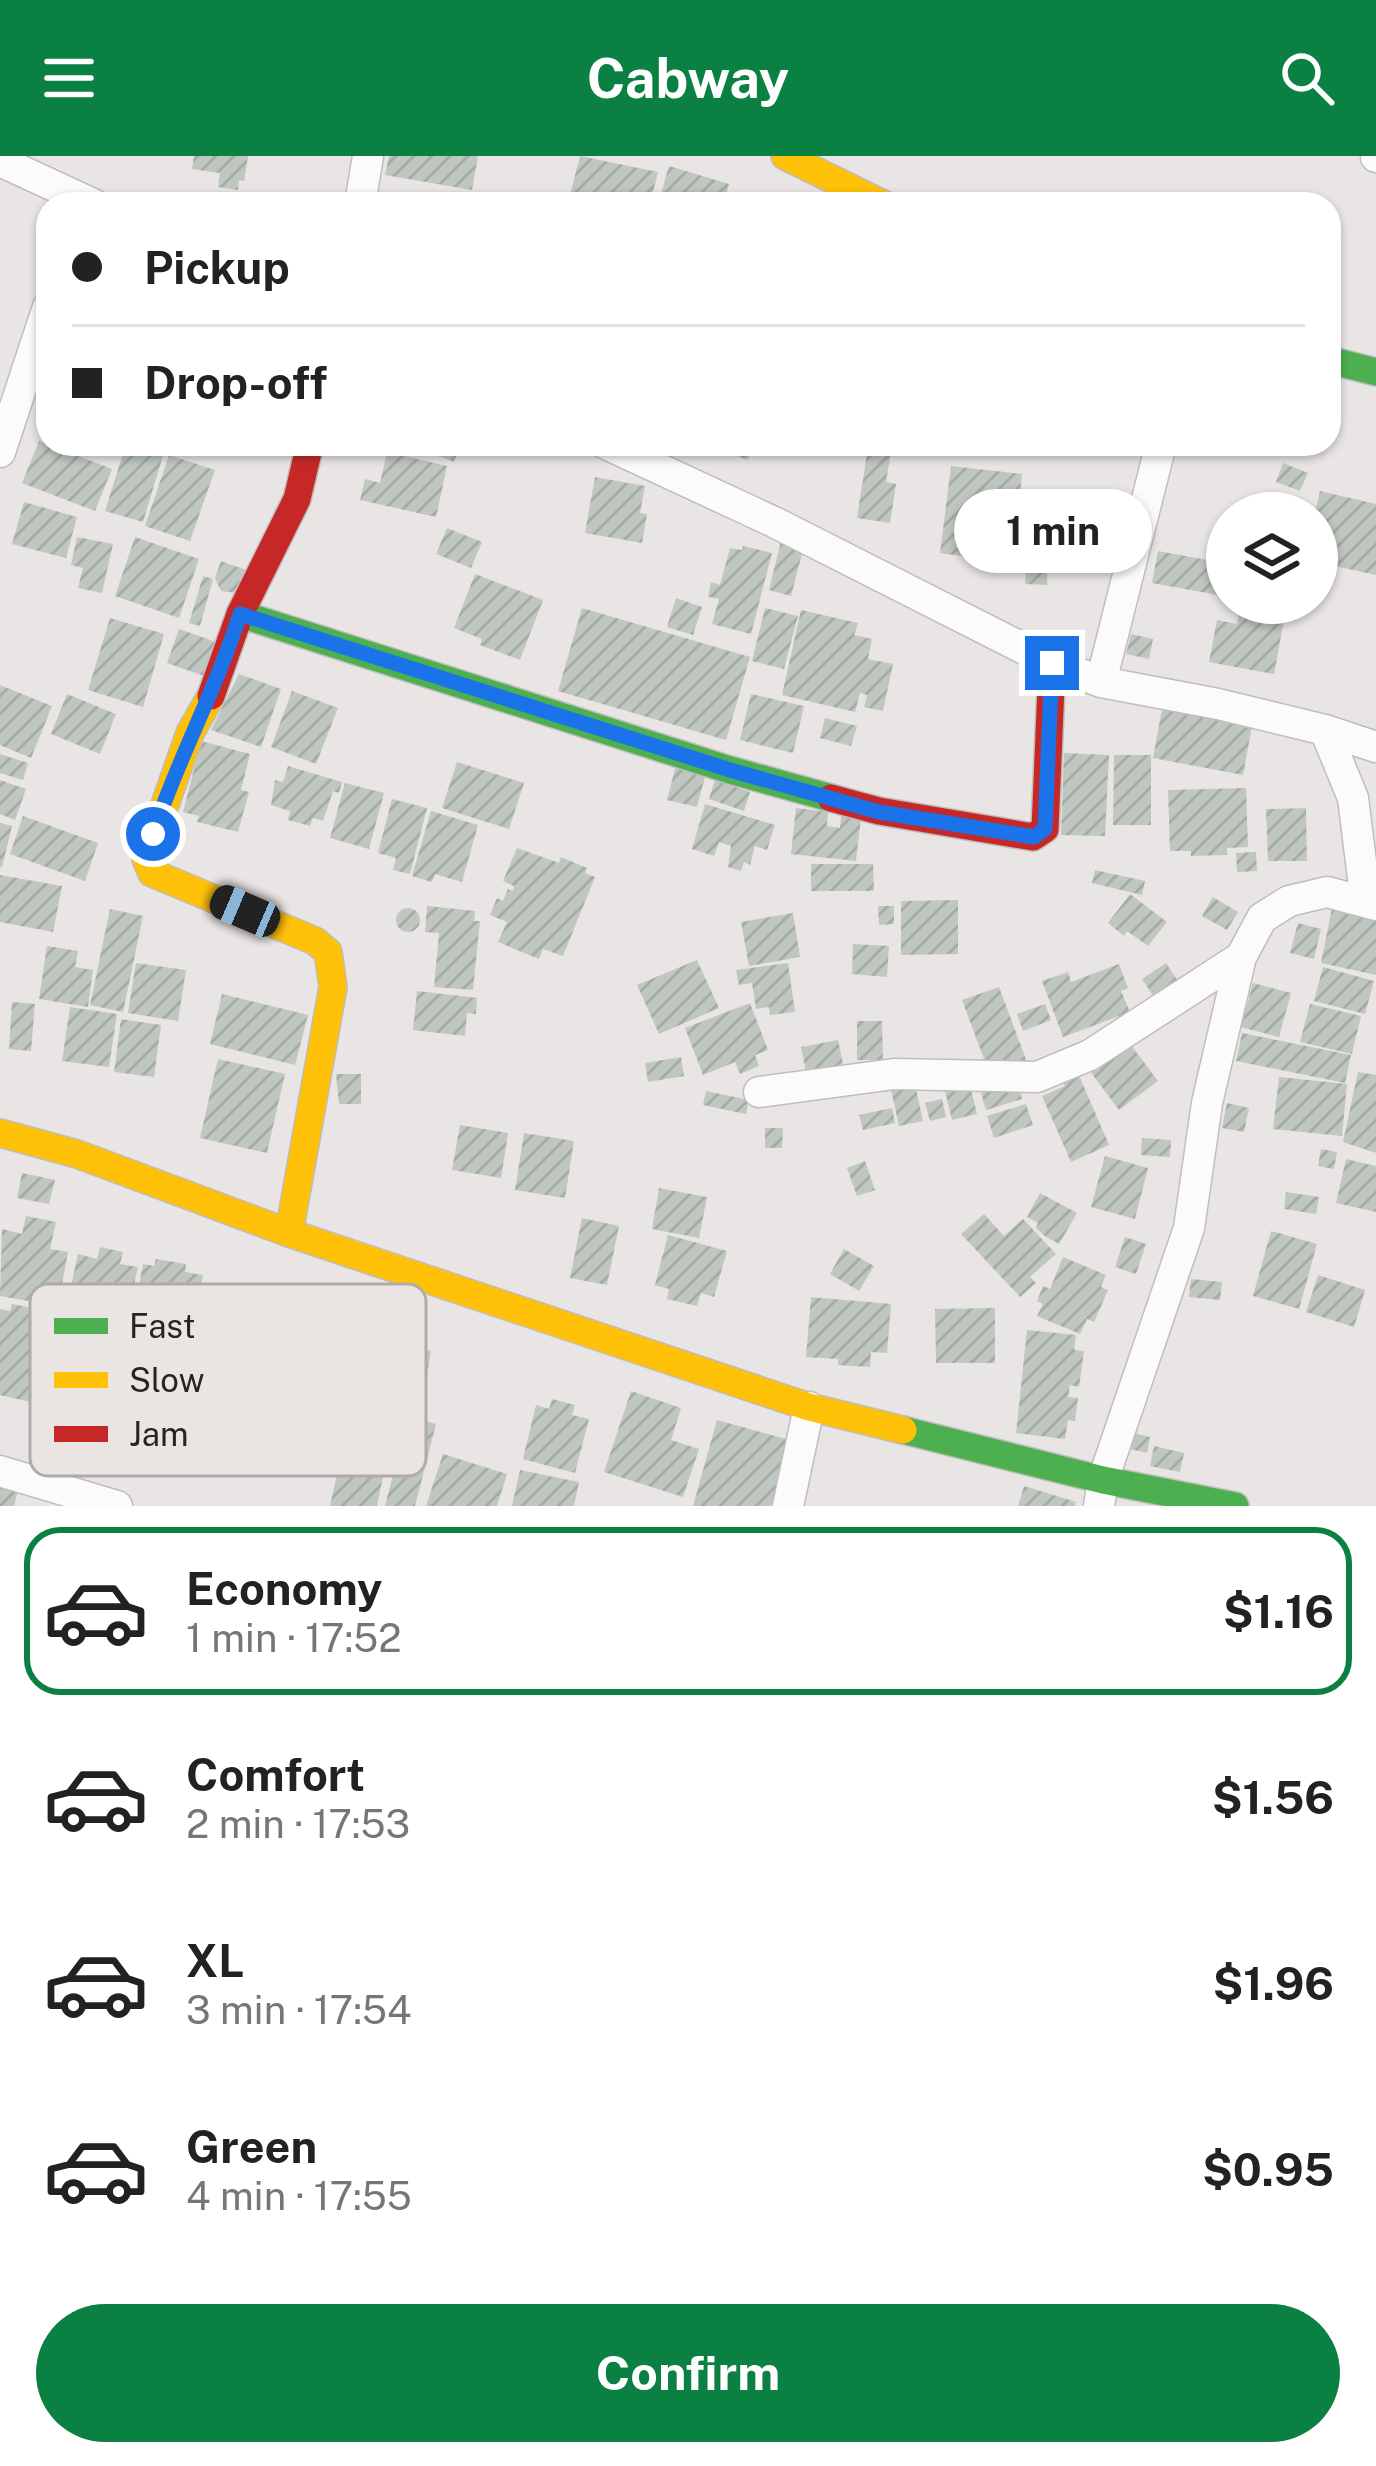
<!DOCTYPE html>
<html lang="en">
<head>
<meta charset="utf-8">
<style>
  body { margin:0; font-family:"Public Sans",sans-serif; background:#f6f6f6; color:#222; height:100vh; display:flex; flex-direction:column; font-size:45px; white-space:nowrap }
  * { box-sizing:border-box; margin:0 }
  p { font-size:39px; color:#767676 }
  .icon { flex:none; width:66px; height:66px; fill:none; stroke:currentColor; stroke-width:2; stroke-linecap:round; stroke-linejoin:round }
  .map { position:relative; height:1350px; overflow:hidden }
  .side { display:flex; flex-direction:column; background:#fff; flex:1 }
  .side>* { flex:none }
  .guide { position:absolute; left:36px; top:36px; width:1305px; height:264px; border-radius:36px; box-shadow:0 3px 9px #0004; display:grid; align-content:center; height:264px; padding:0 36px; background:#fff }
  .buttons { position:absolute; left:1206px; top:336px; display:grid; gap:24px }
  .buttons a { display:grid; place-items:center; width:132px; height:132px; border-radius:50%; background:#fff; box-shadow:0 3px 9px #0004; font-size:60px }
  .end { position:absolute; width:54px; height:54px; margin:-27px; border:15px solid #1a73e8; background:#fff; box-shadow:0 0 0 6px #fff }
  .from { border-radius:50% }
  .bubble { position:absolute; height:84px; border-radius:42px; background:#fff; box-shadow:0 3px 9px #0004; font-size:39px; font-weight:700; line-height:84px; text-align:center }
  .car { position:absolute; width:36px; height:72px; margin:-36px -18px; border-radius:15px; box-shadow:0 0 9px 3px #0007; background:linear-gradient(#222 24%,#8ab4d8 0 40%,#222 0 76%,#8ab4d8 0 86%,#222 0) }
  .guide b { display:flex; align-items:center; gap:42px; height:114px; font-size:45px }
  .guide b+b { border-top:3px solid #e0e0e0 }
  .guide i { width:30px; height:30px; background:#222 }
  ul { padding:21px 0 0; list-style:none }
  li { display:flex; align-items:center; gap:36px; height:168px; margin:0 24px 18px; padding:0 12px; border:6px solid transparent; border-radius:36px }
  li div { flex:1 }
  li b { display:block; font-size:45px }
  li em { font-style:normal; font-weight:700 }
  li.selected { border-color:#0b8043 }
  li>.icon { width:108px; height:108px; stroke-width:1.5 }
  .button { display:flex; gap:24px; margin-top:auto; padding:24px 36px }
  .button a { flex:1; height:138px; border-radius:72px; background:#0b8043; color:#fff; font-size:48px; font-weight:700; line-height:138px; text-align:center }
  header { display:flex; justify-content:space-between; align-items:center; height:156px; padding:0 36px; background:#0b8043; color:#fff; font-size:54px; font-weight:700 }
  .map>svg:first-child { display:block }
  .building { fill:url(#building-hatch) }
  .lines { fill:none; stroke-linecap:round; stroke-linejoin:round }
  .street-casing { stroke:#c0bdbc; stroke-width:33 }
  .fast-casing { stroke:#c0bdbc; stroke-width:30 }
  .slow-casing { stroke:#c0bdbc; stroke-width:30 }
  .jam-casing { stroke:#c0bdbc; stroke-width:30 }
  .street { stroke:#fcfbfb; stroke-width:30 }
  .fast { stroke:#4caf50; stroke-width:27 }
  .slow { stroke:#ffc107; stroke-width:27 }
  .jam { stroke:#c62828; stroke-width:27 }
  .route { stroke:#1a73e8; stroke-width:15 }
  .key { fill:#eae4e3; stroke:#b0aaaa; stroke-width:3 }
  .key-label { font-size:33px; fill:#272424 }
</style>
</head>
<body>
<header><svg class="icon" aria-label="menu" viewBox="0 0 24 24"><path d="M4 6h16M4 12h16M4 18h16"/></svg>Cabway<svg class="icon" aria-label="search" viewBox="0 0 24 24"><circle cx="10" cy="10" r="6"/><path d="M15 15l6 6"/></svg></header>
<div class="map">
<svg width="1376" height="1350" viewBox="0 0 1376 1350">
  <defs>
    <pattern id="building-hatch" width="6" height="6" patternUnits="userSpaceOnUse" patternTransform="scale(3)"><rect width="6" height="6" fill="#c0c7c0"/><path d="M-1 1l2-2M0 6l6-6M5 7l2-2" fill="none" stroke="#a5aba5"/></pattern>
  </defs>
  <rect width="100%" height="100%" fill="#e9e5e4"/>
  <path class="building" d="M194 0H248L244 25 239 24 238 34 218 31 220 17 192 13Z
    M389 0H478L472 34 385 19Z
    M580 0 658 16 650 48H606L570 39Z
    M669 10 729 28 725 44 721 43 719 48H658Z
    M39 285 112 313 95 355 22 327Z
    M126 288 165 293 143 366 105 355Z
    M409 288H461L454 306Z
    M702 288H753L748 304Z
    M868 291 891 296 886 326 896 328 890 367 857 362Z
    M387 296 447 310 436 361 360 344 365 323 380 327Z
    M169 299 215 314 190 385 145 370Z
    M1283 307 1308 317 1300 335 1276 326Z
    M951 310 1022 318 1015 385 980 381 981 369 970 367 968 401 940 397Z
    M595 321 645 330 640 357 647 358 642 387 585 377Z
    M1320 335 1376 348V419L1317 406 1315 357Z
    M24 346 77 361 66 402 12 388Z
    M447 372 482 386 471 412 436 398Z
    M77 381 113 388 102 437 78 432 83 412 71 409Z
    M135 381 199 403 179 462 115 440Z
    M782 381 805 386 791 440 769 434Z
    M743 390 772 397 751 478 712 468 719 443 708 441 711 426 720 429 730 392 742 394Z
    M1158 395 1224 407 1218 439 1152 427Z
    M1027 400 1048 401 1047 429 1025 428Z
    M221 405 246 414 237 437 221 435 215 422Z
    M475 418 543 444 520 504 480 489 482 483 454 472Z
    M203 420 213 423 200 470 189 467Z
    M676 442 702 451 693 479 667 471Z
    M582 452 750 501 726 584 558 535Z
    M765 452 798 460 784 513 752 505Z
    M801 454 858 467 854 479 872 483 868 503 893 508 883 555 864 551 867 539 860 537 855 556 782 539Z
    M1239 456 1284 464 1274 518 1209 506 1217 464 1237 468Z
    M110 462 164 478 143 551 88 534Z
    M179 473 216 486 204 520 167 507Z
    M1131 478 1153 483 1149 503 1126 498Z
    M239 518 281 533 261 591 211 574Z
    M0 529 52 550 31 602 0 589Z
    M292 535 338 552 316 608 271 591Z
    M67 538 116 558 100 598 51 578Z
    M751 538 804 550 793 597 740 584Z
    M1163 548 1253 565 1243 619 1153 602Z
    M825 562 857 570 851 590 820 582Z
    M201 585 250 598 241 634 249 636 238 676 197 666 199 660 183 656Z
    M1064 597 1109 599 1105 680 1061 679Z
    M0 598 28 607 23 624 0 617Z
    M1114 599H1151V669H1113Z
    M457 606 524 627 509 673 442 652Z
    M676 609 706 617 697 651 667 644Z
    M288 610 342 626 339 637 333 635 323 665 313 662 310 670 288 664 290 655 271 649 275 624 283 626Z
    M0 624 26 633 15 664 0 658Z
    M715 624 750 636 744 655 709 643Z
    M345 627 384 637 369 693 330 682Z
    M1246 632 1248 691 1227 692V699L1191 700V695H1170L1168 634Z
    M392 643 427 652 410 718 393 714 396 702 378 697Z
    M705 648 775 669 767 694 755 690 750 709 744 706 741 715 728 711 731 690 719 686 714 700 692 693Z
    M796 652 828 656 827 670 840 672 841 660 861 662 856 705 791 698Z
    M1306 652 1307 705H1268L1266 653Z
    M431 655 478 669 462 726 435 718 432 726 412 720Z
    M23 660 98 687 85 725 10 698Z
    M0 667 12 670 2 711H0Z
    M517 692 559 707 561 701 587 712 585 717 595 721 563 800 543 793 539 803 498 786 507 766 490 759 497 742 503 745 508 733 513 735 514 730 503 725Z
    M1256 696 1257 715 1237 716 1236 697Z
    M811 708H873L874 735H811Z
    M1095 714 1145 725 1142 739 1092 727Z
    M0 719 62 730 53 776 0 766Z
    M1130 738 1167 766 1148 790 1127 775 1124 780 1108 767Z
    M1213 741 1238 756 1227 774 1202 760Z
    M958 744V798L901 799V745Z
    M427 750 475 755 474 765H480L473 834 434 831 439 777 425 776Z
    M878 750H894V768L879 769Z
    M1332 752 1376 761V819L1321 807Z
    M396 764a12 12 0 1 1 24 0a12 12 0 1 1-24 0Z
    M110 753 143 760 123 856 90 849Z
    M793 757 800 801 749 810 741 766Z
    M1298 767 1321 773 1314 803 1290 797Z
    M853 788 889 790 887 821 852 818Z
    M47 790 78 795 75 811 93 814 88 851 39 843Z
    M697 804 719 852 659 878 637 829Z
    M136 807 186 814 178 865 128 857Z
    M788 807 795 856 770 859 769 851 756 853 752 827 739 829 736 814Z
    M1166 807 1180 828 1156 844 1142 823Z
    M1119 808 1128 832 1121 835 1130 856 1063 881 1042 825 1068 816 1071 826Z
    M1323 811 1374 825 1365 858 1314 845Z
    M1253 827 1291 837 1279 881 1241 871Z
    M999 831 1027 906 990 919 962 844Z
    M417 835 477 842 476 858 467 857 465 880 413 874Z
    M222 838 308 859 295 909 210 888Z
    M12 846 35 848 31 895 9 893Z
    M750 847 768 894 755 899 759 910 740 918 735 906 703 919 685 872Z
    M1045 848 1051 864 1023 875 1017 858Z
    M1310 848 1361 860 1352 898 1300 886Z
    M70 851 117 858 109 911 62 905Z
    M121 863 161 869 154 921 114 916Z
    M857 865H882L883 904H857Z
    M1242 877 1351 899 1345 927 1236 905Z
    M1125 881 1158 925 1119 954 1086 910Z
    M838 884 843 908 806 916 801 891Z
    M681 901 684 920 648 926 645 907Z
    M218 903 285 918 267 997 200 982Z
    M1358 916 1376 919V997L1343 986Z
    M1078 917 1109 989 1071 1006 1042 940 1065 930 1062 924Z
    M336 918H361V948H339Z
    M1279 921 1347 928 1342 980 1273 973Z
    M914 924 923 965 899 970 890 929Z
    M969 925 977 958 952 964 944 931Z
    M1018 926 1022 943 986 954 981 937Z
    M706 935 749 944 746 958 703 949Z
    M942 943 946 961 930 965 925 947Z
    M1227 947 1249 952 1244 976 1222 972Z
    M1026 948 1033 969 994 982 987 960Z
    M892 952 895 967 863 974 859 959Z
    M460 969 508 977 501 1022 452 1014Z
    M765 972H783L782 992H765Z
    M524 977 574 985 565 1042 515 1034Z
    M1142 982 1171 984 1170 1001 1141 999Z
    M1321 993 1337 996 1334 1013 1318 1010Z
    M1105 1000 1148 1012 1135 1063 1091 1051Z
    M1346 1003 1376 1010V1056L1336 1047Z
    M865 1005 875 1034 857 1040 847 1012Z
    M22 1017 55 1024 49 1048 17 1042Z
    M659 1032 707 1041 699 1082 652 1073Z
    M1286 1036 1319 1041 1316 1058 1284 1053Z
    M1040 1037 1077 1057 1059 1088 1046 1081 1036 1072 1038 1067 1027 1061Z
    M984 1058 1004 1080 1023 1063 1056 1098 1030 1121 1036 1127 1020 1141 961 1078Z
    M26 1060 56 1066 50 1093 68 1096 58 1150 0 1140 2 1073 22 1078Z
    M582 1062 619 1070 607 1129 570 1122Z
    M1271 1075 1317 1088 1299 1153 1253 1140Z
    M668 1079 727 1095 714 1141 701 1137 697 1150 667 1143 669 1133 655 1129Z
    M1125 1081 1146 1088 1136 1118 1115 1111Z
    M100 1091 123 1096 120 1108 138 1111 125 1167 74 1156 76 1146 68 1144 78 1098 97 1103Z
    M844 1093 874 1110 859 1135 830 1118Z
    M1063 1101 1106 1119 1101 1131 1108 1134 1094 1166 1087 1163 1080 1178 1037 1160 1043 1148 1037 1145 1043 1130 1050 1133Z
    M156 1103 186 1108 185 1116 203 1119 189 1194 129 1183 143 1108 154 1110Z
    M1318 1119 1365 1134 1354 1171 1306 1156Z
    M1191 1123 1222 1126 1220 1144 1189 1141Z
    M811 1141 891 1148 887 1197 871 1196 870 1211 838 1209V1203L806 1201Z
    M12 1148 42 1154 40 1162 56 1166 47 1205 40 1203 30 1246 0 1239V1153L10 1155Z
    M995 1152V1207H936L935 1153Z
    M388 1173 420 1180 418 1192 431 1195 421 1251 370 1241 371 1234 353 1230 363 1182 385 1186Z
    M1027 1174 1076 1179 1074 1194 1084 1195 1079 1231 1070 1229 1068 1241 1078 1242 1075 1265 1068 1264 1065 1283 1016 1277Z
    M631 1235 681 1252 671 1284 699 1293 683 1341 604 1316Z
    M552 1243 575 1249 572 1259 589 1263 575 1317 523 1303 536 1249 549 1253Z
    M352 1249 396 1258 377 1350H330Z
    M408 1260 436 1268 415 1350H385Z
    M717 1264 790 1284 771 1350H693Z
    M1129 1276 1150 1281 1147 1297 1125 1292Z
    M1154 1290 1184 1297 1180 1316 1150 1310Z
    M443 1298 507 1318 497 1350H426Z
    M520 1314 579 1326 574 1350H512Z
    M0 1330 18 1334 14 1350H0Z
    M1024 1330 1076 1346 1075 1350H1018Z"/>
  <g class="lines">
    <g class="street-casing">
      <path id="street" d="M1376 0V1
        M0 5 93 48
        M360 48 368 0
        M606 288 774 366 1052 507 1101 526 1218 548 1325 574 1376 591
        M0 296 48 151
        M1101 526 1161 288
        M1325 574 1353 642 1366 746
        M759 936 894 918 1037 921 1090 899 1241 801
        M0 1315 117 1350
        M788 1350 809 1251
        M1099 1350 1103 1324 1189 1072 1207 947 1241 801 1262 762 1289 745 1327 736 1376 749"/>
    </g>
    <g class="fast-casing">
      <path id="fast" d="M1329 204 1376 216
        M240 458 730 614 831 642
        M903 1274 1103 1324 1235 1350"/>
    </g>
    <g class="slow-casing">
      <path id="slow" d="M785 0 883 48
        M211 540 190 577 146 703 152 717 315 785 328 796 333 831 289 1077
        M0 977 77 998 289 1077 809 1251 903 1274"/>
    </g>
    <g class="jam-casing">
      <path id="jam" d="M211 540 240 458 297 343 310 288
        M831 642 879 655 1033 681 1045 673 1052 507"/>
    </g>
    <use href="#street" class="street"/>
    <use href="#fast" class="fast"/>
    <use href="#slow" class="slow"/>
    <use href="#jam" class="jam"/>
  </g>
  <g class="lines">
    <path class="route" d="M153 678C178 602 216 534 240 458L730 614 879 656 1034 681 1045 673 1052 507"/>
  </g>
  <rect x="30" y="1128" width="396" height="192" rx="18" class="key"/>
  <rect x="54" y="1162" width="54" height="16" fill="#4caf50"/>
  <rect x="54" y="1216" width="54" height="16" fill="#ffc107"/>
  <rect x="54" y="1270" width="54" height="16" fill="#c62828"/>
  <g class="key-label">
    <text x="129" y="1182">Fast</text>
    <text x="129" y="1236">Slow</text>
    <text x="129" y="1290">Jam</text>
  </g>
</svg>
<div class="buttons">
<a><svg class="icon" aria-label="layers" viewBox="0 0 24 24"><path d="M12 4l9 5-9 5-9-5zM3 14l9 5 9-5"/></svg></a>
</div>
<i class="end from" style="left:153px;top:678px"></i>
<i class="end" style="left:1052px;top:507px"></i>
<div class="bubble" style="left:954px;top:333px;width:198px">1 min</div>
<i class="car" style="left:245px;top:755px;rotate:293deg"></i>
<div class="guide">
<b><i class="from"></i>Pickup</b>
<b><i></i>Drop-off</b>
</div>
</div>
<section class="side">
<ul>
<li class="selected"><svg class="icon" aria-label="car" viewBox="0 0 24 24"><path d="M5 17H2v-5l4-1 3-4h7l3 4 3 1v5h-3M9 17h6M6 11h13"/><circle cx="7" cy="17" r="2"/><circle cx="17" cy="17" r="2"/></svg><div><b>Economy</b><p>1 min · 17:52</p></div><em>$1.16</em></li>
<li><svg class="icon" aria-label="car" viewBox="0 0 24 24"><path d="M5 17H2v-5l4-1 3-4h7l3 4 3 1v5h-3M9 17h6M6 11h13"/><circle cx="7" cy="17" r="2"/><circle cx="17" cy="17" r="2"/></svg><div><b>Comfort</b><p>2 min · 17:53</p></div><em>$1.56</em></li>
<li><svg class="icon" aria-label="car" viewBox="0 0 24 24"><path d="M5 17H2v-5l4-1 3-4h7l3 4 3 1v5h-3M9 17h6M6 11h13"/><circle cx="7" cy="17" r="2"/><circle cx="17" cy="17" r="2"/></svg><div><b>XL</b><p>3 min · 17:54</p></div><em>$1.96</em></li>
<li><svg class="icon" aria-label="car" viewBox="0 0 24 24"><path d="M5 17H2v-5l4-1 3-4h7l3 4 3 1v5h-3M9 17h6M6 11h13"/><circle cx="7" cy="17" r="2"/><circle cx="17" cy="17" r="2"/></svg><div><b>Green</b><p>4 min · 17:55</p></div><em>$0.95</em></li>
</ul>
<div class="button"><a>Confirm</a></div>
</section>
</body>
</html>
